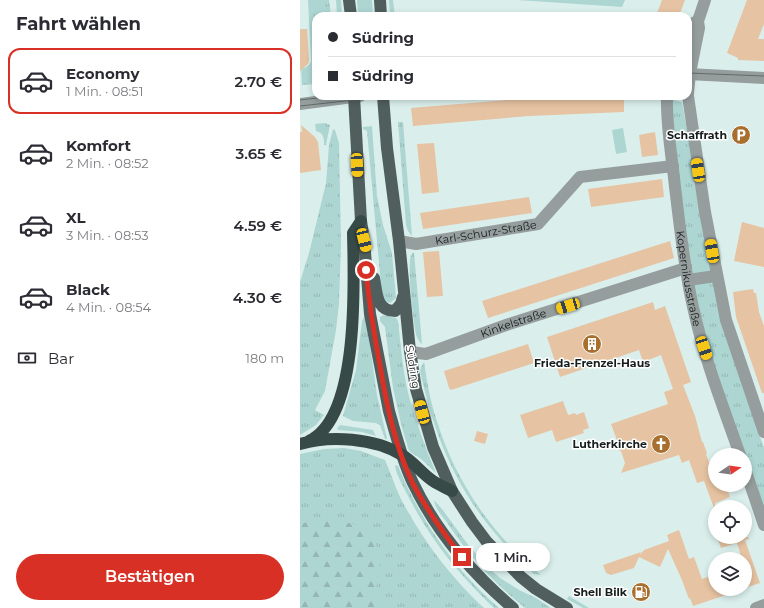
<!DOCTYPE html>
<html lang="de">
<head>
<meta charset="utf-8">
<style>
  body { margin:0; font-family:Montserrat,sans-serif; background:#f2f2f3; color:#2b2b33; height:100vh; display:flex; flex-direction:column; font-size:15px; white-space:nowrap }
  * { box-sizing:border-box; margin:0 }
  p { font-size:13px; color:#7c7c81 }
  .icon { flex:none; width:22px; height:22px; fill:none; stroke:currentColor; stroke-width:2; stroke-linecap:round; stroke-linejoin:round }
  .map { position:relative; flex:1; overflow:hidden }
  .details { display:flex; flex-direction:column; background:#fff; width:300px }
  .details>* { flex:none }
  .hud { position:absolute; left:12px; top:12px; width:380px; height:88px; border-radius:12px; box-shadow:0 2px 6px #0003; display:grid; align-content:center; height:88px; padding:0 16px; background:#fff }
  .needle { width:26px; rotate:77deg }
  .buttons { position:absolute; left:408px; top:448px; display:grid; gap:8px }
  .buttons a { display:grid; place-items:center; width:44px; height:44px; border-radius:50%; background:#fff; box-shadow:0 2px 6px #0003; font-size:20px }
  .end { position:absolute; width:18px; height:18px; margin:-9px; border:5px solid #d93025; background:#fff; box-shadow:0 0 0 2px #fff }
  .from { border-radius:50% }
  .bubble { position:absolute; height:28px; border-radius:14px; background:#fff; box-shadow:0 2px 6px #0003; font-size:13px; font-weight:600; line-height:28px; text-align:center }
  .car { position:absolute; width:12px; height:24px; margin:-12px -6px; border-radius:5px; box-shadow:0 0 3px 1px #0007; background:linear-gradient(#f5c518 24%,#345 0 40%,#f5c518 0 76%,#345 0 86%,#f5c518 0) }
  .hud b { display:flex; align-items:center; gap:14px; height:38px; font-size:15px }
  .hud b+b { border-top:1px solid #e1e1e2 }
  .hud i { width:10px; height:10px; background:#2b2b33 }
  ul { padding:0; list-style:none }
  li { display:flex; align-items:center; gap:12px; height:66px; margin:0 8px 6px; padding:0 8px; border:2px solid transparent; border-radius:12px }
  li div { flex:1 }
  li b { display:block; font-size:15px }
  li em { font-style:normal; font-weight:600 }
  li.active { border-color:#d93025 }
  li>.icon { width:36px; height:36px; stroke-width:1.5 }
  h2 { padding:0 16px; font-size:18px; line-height:48px }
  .pay { display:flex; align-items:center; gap:10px; height:44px; padding:0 16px; font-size:15px }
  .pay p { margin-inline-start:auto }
  .button { display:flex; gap:8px; margin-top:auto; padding:8px 16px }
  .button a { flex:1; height:46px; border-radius:24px; background:#d93025; color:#fff; font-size:16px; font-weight:600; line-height:46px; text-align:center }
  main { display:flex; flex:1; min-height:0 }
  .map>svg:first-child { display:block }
  .grass { fill:url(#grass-tufts) }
  .forest { fill:url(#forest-firs) }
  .green { fill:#add6d2 }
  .building { fill:#e6c3a2 }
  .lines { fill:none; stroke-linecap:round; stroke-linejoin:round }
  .minor { stroke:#959e9d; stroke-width:12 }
  .major { stroke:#505f5e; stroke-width:12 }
  .highway { stroke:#384a48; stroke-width:12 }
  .tram { stroke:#606c6b; stroke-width:1 }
  .route { stroke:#d93025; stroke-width:5 }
  .labels { text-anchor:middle; stroke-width:3; stroke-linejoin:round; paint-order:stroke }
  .poi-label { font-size:11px; font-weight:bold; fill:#151c1c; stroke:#fff; text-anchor:end }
  .street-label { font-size:11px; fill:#151c1c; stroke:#fff }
</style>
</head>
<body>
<main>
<section class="details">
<h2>Fahrt wählen</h2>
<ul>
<li class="active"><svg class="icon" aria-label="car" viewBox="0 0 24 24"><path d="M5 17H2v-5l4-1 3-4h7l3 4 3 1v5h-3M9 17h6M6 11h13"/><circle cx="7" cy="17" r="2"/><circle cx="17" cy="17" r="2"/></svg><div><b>Economy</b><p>1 Min. · 08:51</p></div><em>2.70 €</em></li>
<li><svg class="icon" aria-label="car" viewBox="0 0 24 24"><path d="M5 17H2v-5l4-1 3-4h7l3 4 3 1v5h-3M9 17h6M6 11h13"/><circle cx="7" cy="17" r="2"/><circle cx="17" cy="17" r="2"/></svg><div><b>Komfort</b><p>2 Min. · 08:52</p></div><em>3.65 €</em></li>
<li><svg class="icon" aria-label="car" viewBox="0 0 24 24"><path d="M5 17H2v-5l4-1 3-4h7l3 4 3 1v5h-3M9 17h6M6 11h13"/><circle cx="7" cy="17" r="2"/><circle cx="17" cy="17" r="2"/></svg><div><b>XL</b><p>3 Min. · 08:53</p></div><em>4.59 €</em></li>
<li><svg class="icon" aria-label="car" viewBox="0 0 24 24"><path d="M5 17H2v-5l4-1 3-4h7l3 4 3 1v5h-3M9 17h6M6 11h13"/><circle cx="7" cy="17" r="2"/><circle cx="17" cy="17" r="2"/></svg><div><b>Black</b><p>4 Min. · 08:54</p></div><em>4.30 €</em></li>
</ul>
<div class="pay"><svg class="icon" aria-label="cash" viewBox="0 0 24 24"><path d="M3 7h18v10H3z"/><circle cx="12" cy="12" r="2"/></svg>Bar<p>180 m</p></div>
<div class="button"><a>Bestätigen</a></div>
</section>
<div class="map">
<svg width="464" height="608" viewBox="0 0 464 608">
  <defs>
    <pattern id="grass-tufts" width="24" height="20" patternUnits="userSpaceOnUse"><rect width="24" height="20" fill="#add6d2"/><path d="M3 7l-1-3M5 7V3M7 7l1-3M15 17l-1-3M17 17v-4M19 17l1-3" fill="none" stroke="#94b7b4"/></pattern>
    <pattern id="forest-firs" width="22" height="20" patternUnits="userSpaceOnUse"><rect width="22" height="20" fill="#add6d2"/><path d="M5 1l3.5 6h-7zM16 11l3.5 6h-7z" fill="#94b7b4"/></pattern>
  </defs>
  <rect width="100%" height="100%" fill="#daefec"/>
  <path class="grass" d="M8 0H29L31 16H16V84L2 85 1 66 4 68 8 66 11 62Z
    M36 0H41L42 16H37Z
    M57 0H72L73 16H58Z
    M89 0H93L95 16H90Z
    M369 99 382 102 393 164 434 362 464 448V510L407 347 396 308Z
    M98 122H103L112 236 108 231 106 225Z
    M25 123 30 125 26 145H24C24 138 24 133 16 131L15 124Z
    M72 126 77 196 83 225 92 253 96 298 90 303 84 301 82 296 67 131 63 129V127Z
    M33 129 35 130 39 143 41 244 39 304 36 330 25 391 15 410 24 415 16 425 0 435V282L9 253 26 183 29 145Z
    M114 252 122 344C119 342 117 338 116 334 113 319 107 267 111 255Z
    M84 315 96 318 98 321C101 347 103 375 110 400 117 425 126 449 136 473L121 459 109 451 101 424 93 388 85 327 80 321V317Z
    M64 317 66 318 77 395 87 439H85L80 425 76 423 53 421 43 416 56 370 62 321Z
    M124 362C127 381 130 400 136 418 149 462 172 503 202 537 214 551 228 563 241 575L234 574C169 514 139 457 120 371L121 367Z
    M40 425 73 430 76 436 62 432 38 430 37 428Z
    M44 448 61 451 85 460C91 473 95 487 101 499 122 539 151 578 184 608H0V454L24 449Z
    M95 465 98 466C120 520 155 570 199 608H194C157 572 132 542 108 496 103 486 96 475 95 465Z
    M134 500 142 509 169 546 192 571 200 578 221 591 236 598 251 608H225C195 584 169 556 148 524 143 517 135 509 134 500Z
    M269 596 289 608H283L267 599Z"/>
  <path class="forest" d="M27 517 39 522 55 524 72 536 76 544 79 556 80 573 76 588V596L85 600 88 608H0V524Z"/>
  <path class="green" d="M217 0H325L322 7Z
    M323 128 327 152 316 154 312 130Z"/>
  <path class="building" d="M362 0H385L379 16H356Z
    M447 0H464V24L458 39H464V61L438 60V58L427 53Z
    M0 29H7L9 60 8 64 0 71Z
    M256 96H324V112L229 116 113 126 111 108Z
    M1 125 15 137 18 142 21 170 0 173V132H2Z
    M355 132 358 155 342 157 339 135Z
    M134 143 139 192 122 194 117 144Z
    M362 179 364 197 291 207 288 189Z
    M229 197 232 213 123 229 120 213Z
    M442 222 464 228V267L434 261Z
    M370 241 374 258 188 318 182 301Z
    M139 251 143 296 127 297 123 252Z
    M453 289 454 293H456L459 312 464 326V393H462L436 317 433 292Z
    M353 302 355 310 365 306 391 382 383 385 395 416 402 442H403L407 453 406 454 415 479V485H426L430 497 415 503V508H414L404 481 397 483 389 460 382 463 379 455 321 473 325 463 321 451 318 450 317 445 318 443 311 424 368 404 364 392 373 389 361 355 343 362 339 350 260 377 247 337Z
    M228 344 234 363 151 390 149 388 144 371Z
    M263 401 268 415 275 413 276 415 284 412 289 428 283 430 284 433 256 442 252 430 228 438 220 415Z
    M177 431 188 434 185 444 174 441Z
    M379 530 389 559 394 557 402 579 415 574V589H437L438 591 393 606 390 598 389 599 382 580 368 549 360 567 339 557 334 568 311 575 306 573 303 565 341 552 340 555 344 550 369 541 367 535Z
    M417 537H448L449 539 445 540 460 583 445 588V559H442L437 543 421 548Z"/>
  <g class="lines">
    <g class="minor">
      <path d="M388 32 391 24 398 21"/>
      <path d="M388 74 464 78"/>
      <path d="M388 93 390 73 399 28 398 21 405 0"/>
      <path id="s1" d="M367 96C366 126 372 157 375 187 380 227 384 268 393 307 404 358 423 406 440 455"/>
      <path d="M388 96 405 212 426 320 464 432"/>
      <path d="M0 104 60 96"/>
      <path id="s2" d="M99 241 116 244 238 224 280 177 373 166"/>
      <path d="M388 280 416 276"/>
      <path id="s3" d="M110 351 118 353 126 354 209 324 386 268"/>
      <path d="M445 469 464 525"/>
      <path d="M456 608 464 605"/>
    </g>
    <path class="major" d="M49 0 51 16
      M80 0 81 16
      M54 96 61 221 64 240 70 314 89 411C96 435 102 460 113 483 136 531 173 574 213 608
      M83 96 87 148 99 241 110 351 116 389 133 447 152 491 172 522 187 542 221 577 236 589 267 608
      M74 278C77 293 76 311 95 311L101 304 103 297"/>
    <path class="highway" d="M9 441C60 417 54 282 53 233L61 221
      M0 444C30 435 75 438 102 455 114 462 122 474 133 481 139 485 146 488 152 491"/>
    <path class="tram" d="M388 73 464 76
      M0 100 35 96
      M0 106 90 96"/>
  </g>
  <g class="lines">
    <path class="route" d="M66 270C69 302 74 334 80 366 87 406 95 447 113 484 127 510 144 534 162 557"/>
  </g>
  <defs>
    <g id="parking-disc" transform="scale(1)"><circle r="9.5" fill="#a86f2e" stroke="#fff"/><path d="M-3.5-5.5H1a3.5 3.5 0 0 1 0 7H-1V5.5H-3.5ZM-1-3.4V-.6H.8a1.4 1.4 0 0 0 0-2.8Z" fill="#fff"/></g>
    <g id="building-disc" transform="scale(1)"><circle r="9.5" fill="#a86f2e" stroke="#fff"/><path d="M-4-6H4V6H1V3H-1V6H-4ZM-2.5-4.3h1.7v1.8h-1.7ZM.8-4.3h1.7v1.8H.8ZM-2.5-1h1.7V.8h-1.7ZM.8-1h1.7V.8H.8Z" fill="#fff"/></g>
    <g id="church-disc" transform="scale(1)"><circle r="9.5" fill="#a86f2e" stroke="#fff"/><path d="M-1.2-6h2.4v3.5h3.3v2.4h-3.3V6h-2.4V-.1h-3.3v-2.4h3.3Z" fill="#fff"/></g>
    <g id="fuel-disc" transform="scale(1)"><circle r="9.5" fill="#a86f2e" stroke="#fff"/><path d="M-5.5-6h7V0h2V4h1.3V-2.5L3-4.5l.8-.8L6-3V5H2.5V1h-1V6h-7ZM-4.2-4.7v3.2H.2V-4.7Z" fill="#fff"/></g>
  </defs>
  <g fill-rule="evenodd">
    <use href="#parking-disc" x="441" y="135"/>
    <use href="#building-disc" x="292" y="344"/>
    <use href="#church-disc" x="361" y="444"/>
    <use href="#fuel-disc" x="341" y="592"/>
  </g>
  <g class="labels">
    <g class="poi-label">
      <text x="427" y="139">Schaffrath</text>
      <text x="292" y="367" text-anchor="middle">Frieda-Frenzel-Haus</text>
      <text x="347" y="448">Lutherkirche</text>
      <text x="327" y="596">Shell Bilk</text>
    </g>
    <g class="street-label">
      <text dy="4" stroke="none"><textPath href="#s2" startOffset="88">Karl-Schurz-Straße</textPath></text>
      <text dy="4" stroke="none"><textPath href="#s1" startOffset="184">Kopernikusstraße</textPath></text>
      <text dy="4" stroke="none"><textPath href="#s3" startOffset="109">Kinkelstraße</textPath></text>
      <text transform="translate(113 367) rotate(81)" y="4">Südring</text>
    </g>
  </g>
</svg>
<div class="buttons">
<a><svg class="needle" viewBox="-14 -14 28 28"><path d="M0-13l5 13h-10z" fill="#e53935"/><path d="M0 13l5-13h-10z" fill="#7c7c81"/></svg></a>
<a><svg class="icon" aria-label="locate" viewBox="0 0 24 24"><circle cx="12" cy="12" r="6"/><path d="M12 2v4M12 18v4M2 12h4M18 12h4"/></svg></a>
<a><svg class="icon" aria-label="layers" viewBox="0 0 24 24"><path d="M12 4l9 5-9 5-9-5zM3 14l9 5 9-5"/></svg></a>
</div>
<i class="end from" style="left:66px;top:270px"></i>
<i class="end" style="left:162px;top:557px"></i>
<div class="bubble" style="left:176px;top:543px;width:74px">1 Min.</div>
<i class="car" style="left:57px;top:165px;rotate:177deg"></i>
<i class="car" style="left:398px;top:170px;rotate:351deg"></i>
<i class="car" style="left:64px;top:240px;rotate:166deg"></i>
<i class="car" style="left:412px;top:251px;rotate:350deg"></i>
<i class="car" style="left:268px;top:306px;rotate:253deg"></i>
<i class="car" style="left:404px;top:348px;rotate:161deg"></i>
<i class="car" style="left:122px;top:412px;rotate:345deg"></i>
<div class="hud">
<b><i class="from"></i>Südring</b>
<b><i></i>Südring</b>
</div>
</div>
</main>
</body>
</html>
